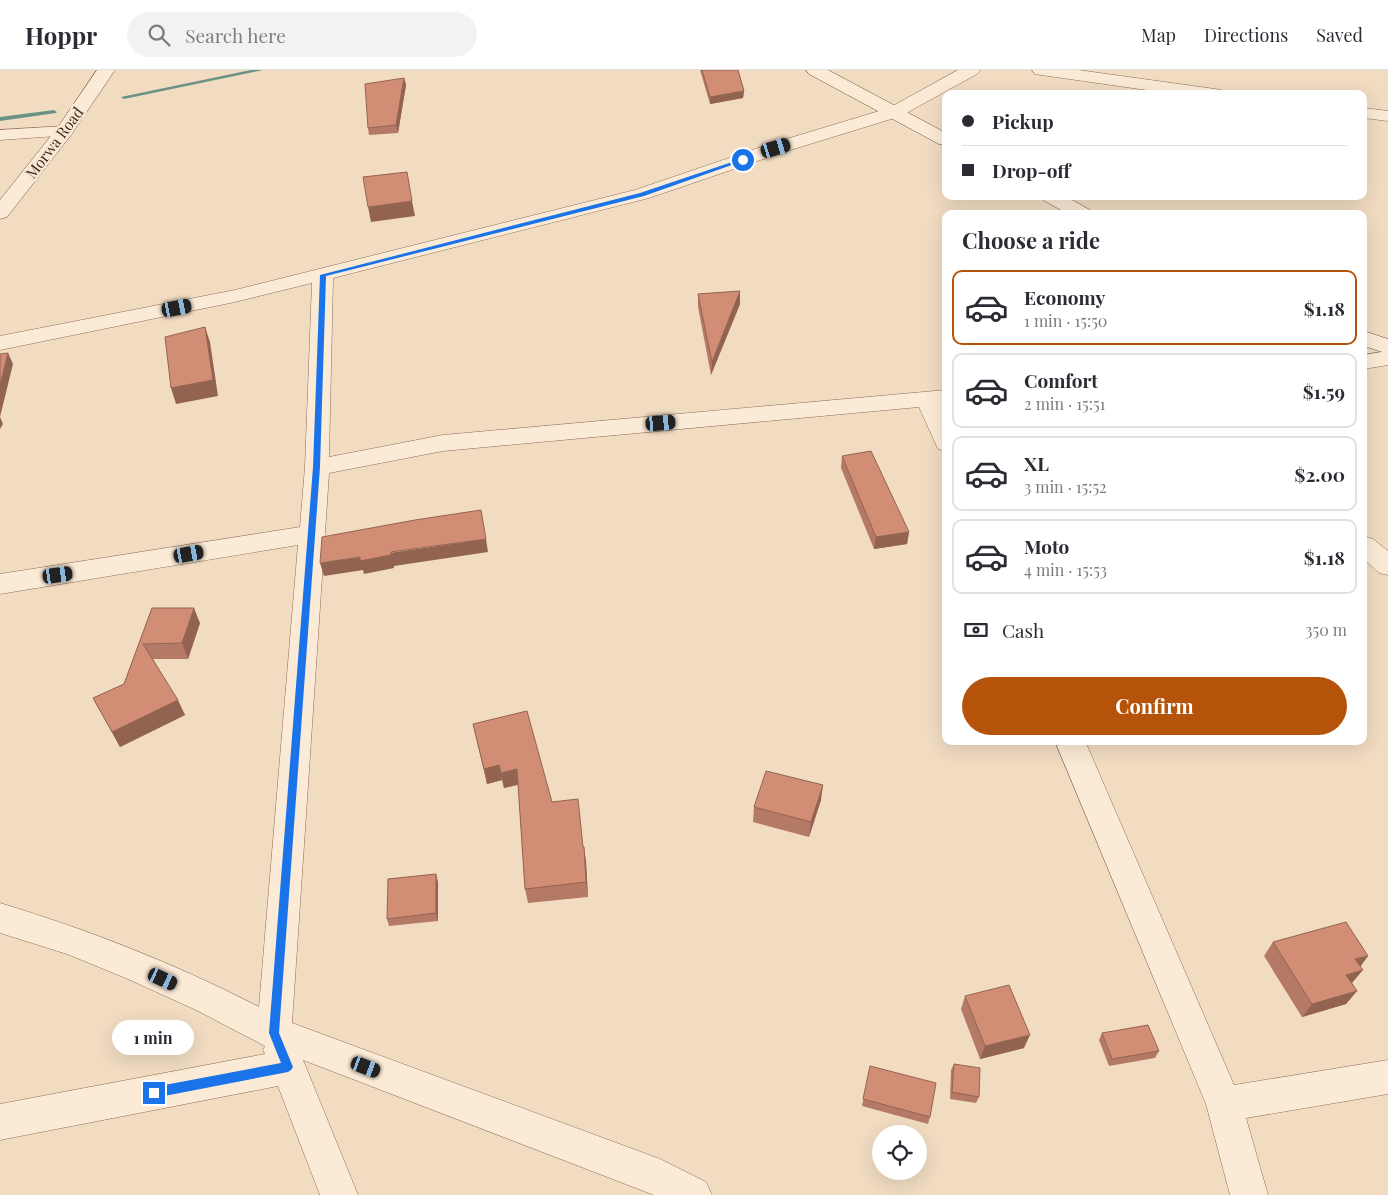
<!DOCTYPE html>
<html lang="en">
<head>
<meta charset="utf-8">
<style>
  body { margin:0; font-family:"Playfair Display",serif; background:#f2f2f3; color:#2b2b33; height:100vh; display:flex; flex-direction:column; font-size:19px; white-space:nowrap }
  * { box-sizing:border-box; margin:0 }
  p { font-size:16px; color:#7c7c81 }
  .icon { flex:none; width:28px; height:28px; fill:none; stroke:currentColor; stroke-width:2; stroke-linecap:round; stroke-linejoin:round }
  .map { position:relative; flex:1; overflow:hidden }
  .details { position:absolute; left:942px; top:140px; width:425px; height:535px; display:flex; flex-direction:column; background:#fff; border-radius:10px; box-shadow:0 5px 20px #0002 }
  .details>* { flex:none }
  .top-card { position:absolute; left:942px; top:20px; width:425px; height:110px; border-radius:10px; box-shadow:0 5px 20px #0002; display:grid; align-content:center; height:110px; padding:0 20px; background:#fff }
  .fabs { position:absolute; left:872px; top:1055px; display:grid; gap:10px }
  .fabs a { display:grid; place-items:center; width:55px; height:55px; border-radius:50%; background:#fff; box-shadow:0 5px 20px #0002; font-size:25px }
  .end { position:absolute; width:22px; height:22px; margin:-11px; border:6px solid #1a73e8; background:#fff; box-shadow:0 0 0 2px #fff }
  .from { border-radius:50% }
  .bubble { position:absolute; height:35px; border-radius:18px; background:#fff; box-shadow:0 5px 20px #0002; font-size:16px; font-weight:700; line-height:35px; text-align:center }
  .car { position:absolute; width:15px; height:30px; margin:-15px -8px; border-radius:6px; box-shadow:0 0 4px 1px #0007; background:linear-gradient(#222 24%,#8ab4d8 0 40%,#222 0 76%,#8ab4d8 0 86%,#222 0) }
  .top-card b { display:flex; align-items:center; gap:18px; height:48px; font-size:19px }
  .top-card b+b { border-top:1px solid #e1e1e2 }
  .top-card i { width:12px; height:12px; background:#2b2b33 }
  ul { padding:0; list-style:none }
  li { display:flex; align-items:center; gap:15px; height:75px; margin:0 10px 8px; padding:0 10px; border:2px solid #e1e1e2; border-radius:10px }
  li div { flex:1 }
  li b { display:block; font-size:19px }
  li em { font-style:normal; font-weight:700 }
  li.on { border-color:#b45309 }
  li>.icon { width:45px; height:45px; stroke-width:1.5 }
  h2 { padding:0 20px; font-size:22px; line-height:60px }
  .pay { display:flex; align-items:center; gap:12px; height:55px; padding:0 20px; font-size:19px }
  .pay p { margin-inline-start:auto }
  .button { display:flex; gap:10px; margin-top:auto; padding:10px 20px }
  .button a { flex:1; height:58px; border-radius:30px; background:#b45309; color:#fff; font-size:20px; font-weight:700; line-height:58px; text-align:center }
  header { display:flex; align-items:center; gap:30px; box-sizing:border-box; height:70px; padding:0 25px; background:#fff; border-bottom:1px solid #e1e1e2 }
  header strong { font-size:24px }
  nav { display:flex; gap:28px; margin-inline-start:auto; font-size:18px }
  .search { width:350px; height:45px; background:#f2f2f3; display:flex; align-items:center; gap:12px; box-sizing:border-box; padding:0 18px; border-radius:28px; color:#7c7c81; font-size:19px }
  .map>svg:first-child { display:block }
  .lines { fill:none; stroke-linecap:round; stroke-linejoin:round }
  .stream { fill:#6b9283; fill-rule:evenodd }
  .minor-casing { stroke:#8c6c58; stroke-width:1 }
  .secondary-casing { stroke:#6e4d3b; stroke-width:1 }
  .minor { fill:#fbebd6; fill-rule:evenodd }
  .secondary { fill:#fbebd6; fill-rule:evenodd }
  .wall { fill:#b57a65 }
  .shaded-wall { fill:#936352 }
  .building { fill:#d28e75; stroke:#936352 }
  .route { fill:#1a73e8 }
  .labels { text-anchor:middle; stroke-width:5; stroke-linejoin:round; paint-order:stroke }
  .far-street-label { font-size:15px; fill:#3b271d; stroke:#f8e7d2 }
</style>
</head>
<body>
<header>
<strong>Hoppr</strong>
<div class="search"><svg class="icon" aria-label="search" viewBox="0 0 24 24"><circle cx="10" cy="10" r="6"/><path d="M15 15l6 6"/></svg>Search here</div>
<nav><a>Map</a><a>Directions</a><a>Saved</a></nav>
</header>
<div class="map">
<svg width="1388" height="1125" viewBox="0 0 1388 1125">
  <rect width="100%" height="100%" fill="#f1dcc2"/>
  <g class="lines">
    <path class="stream" d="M251 0H263L124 29 121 27Z
      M54 40 57 42 56 43 0 51V47Z"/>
    <g class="minor-casing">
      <path id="minor" d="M958 0H980L977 4 901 46 784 82 649 128 333 208 329 387 443 365 946 320V334L942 335 946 345V381L938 379 919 337 443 381 329 403 292 953 660 1089 706 1112 712 1125H654L303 990 358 1125H320L278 1016 0 1070V1034L265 984 263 980 265 976 196 940 128 909 67 884 0 863V833C89 860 176 894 259 937L298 475 0 524V504L300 457 305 397 312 213 235 232 0 280V266L235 220 635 120 770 74 889 38Z
        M1032 0H1078L1215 19 1221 20 1224 24H1175L1041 5 1035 4Z
        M1364 38 1388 41V51L1364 48Z
        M65 56 71 57 74 61 71 65 0 70V60Z
        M1388 281V295L1364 299V285Z
        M1364 466 1373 469 1388 481V505L1379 503 1364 489Z
        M1055 671H1085L1234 1015 1388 990V1024L1246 1048 1268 1125H1230L1206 1034Z"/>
    </g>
    <g class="secondary-casing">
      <path id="secondary" d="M97 0H115L71 65 7 147 0 149V130L58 57Z
        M806 0H828L946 63V75L939 74 809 4Z
        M1040 126H1065L1090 140 1093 144H1068L1043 130Z
        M1364 261 1388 269V284L1364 276Z"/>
    </g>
    <use href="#minor" class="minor"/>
    <use href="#secondary" class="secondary"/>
  </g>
  <path class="wall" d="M700 0H738L744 21 743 28 710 34Z
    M404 8 406 15 398 63 369 65 368 58Z
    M740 221V234L711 305 698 237V224Z
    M842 386 909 462 907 474 874 479 841 398Z
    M152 538 200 553 188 589H153L185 645 120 677 93 628 124 614Z
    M473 654 552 732 583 777 586 792 588 827 528 833 525 819 518 715 504 718 502 710 487 714Z
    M821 730 809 767 753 752 754 737Z
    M438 812V851L389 856 387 849Z
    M1273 872 1368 886 1360 896 1352 913 1357 921 1346 934 1302 947 1264 886Z
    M965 926 1024 978 980 989 961 939Z
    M1102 963 1159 981 1155 988 1109 996 1099 970Z
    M954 994 979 1027 976 1033 950 1029 951 1000Z
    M870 996 930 1047 928 1054 862 1036Z"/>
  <path class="shaded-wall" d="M404 8 406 15 398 63 396 55Z
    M744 21 743 28 710 34V27Z
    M412 131 415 146 371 152 368 137Z
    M740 221V234L711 305 712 292Z
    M205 257 210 272 218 326 176 334 171 318Z
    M8 283 13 294 0 347 3 354 0 359V315Z
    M909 462 907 474 874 479 876 467Z
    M486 469 488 482 394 496V498L364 504 363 500 324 506 320 493Z
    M194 538 200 553 188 589 182 573Z
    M178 630 185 645 120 677 112 662Z
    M499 695 502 710 487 714 484 699Z
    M517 699 520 714 504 718 501 703Z
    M823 715 821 730 809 767 811 752Z
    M584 777 586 792 588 827 586 812Z
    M436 804 438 812V851L436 843Z
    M1368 886 1358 900 1355 889Z
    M1363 900 1352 913 1346 905Z
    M1357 921 1346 934 1302 947 1312 934Z
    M1030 965 1024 978 980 989 985 976Z"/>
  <path class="building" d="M702 0H738L744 21 710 27Z
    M404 8 396 55 368 58 365 14Z
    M407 102 412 131 368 137 363 107Z
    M740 221 712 292 698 224Z
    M205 257 213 310 171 318 165 267Z
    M8 283 0 315V284Z
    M871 381 909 462 876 467 842 386Z
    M481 440 486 469 391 482V485L360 491V487L320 493 322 467 415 450Z
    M152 538H194L182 573 143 574 178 630 112 662 93 628 124 614Z
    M527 641 552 732 578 729 583 777H584L586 812 525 819 517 699 501 703 499 695 484 699 473 654Z
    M766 701 823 715 811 752 754 737Z
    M436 804V843L387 849 388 809Z
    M1346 852 1368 886 1355 889 1363 900 1346 905 1357 921 1312 934 1273 872Z
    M1009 915 1030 965 985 976 965 926Z
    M1148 955 1159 981 1112 989 1102 963Z
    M954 994 980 998 979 1027 952 1022Z
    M870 996 936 1013 930 1047 863 1029Z"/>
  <path class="route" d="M741 89 746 90 644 126 326 206 320 397 279 963 293 997 291 1000 288 1002 154 1028 150 1026 148 1023 150 1019 154 1017 281 993 269 963 313 397 320 205 640 123Z"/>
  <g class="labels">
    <g class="far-street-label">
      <text transform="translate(55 73) rotate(-53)" y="5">Morwa Road</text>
    </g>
  </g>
</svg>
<div class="fabs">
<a><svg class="icon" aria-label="locate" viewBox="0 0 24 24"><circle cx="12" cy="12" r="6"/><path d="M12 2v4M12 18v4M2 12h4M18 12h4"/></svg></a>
</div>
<i class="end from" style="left:743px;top:90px"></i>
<i class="end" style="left:154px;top:1023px"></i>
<div class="bubble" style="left:112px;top:950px;width:82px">1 min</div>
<i class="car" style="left:776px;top:78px;rotate:73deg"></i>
<i class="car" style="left:177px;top:238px;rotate:79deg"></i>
<i class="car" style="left:661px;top:353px;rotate:85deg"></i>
<i class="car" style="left:189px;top:484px;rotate:80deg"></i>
<i class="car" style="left:58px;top:505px;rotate:82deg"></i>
<i class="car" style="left:163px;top:909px;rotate:115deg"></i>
<i class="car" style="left:366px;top:997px;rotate:111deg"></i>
<div class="top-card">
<b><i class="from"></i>Pickup</b>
<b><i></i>Drop-off</b>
</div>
<section class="details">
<h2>Choose a ride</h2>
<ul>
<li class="on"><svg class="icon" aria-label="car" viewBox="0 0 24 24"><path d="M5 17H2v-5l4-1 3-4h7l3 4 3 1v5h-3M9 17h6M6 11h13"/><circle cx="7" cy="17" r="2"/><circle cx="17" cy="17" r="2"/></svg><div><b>Economy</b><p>1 min · 15:50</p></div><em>$1.18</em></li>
<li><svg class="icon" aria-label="car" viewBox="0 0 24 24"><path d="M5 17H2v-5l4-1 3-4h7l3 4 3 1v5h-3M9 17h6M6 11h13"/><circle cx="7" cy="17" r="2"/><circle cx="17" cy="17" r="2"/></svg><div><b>Comfort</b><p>2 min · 15:51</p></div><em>$1.59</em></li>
<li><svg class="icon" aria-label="car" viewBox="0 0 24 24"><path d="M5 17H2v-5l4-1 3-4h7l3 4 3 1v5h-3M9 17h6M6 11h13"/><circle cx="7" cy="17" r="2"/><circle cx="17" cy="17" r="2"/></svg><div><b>XL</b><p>3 min · 15:52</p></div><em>$2.00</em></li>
<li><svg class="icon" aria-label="car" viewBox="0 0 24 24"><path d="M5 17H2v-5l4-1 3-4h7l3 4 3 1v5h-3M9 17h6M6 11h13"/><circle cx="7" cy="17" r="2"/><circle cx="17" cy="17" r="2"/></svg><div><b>Moto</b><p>4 min · 15:53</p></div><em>$1.18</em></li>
</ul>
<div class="pay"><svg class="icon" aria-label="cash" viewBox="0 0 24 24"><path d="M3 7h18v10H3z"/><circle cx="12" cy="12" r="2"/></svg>Cash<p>350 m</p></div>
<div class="button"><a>Confirm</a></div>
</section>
</div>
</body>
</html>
